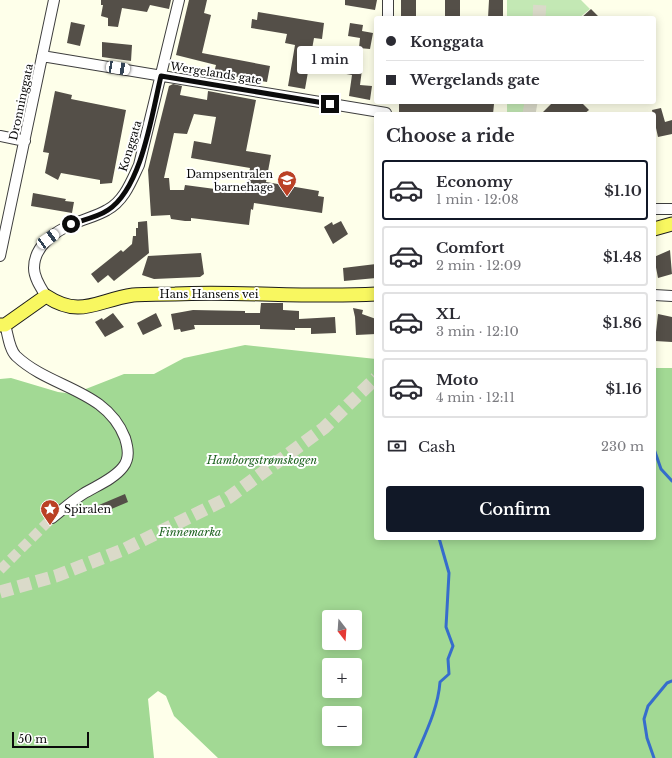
<!DOCTYPE html>
<html lang="en">
<head>
<meta charset="utf-8">
<style>
  body { margin:0; font-family:"Libre Baskerville",serif; background:#f2f2f3; color:#2b2b33; height:100vh; display:flex; flex-direction:column; font-size:15px; white-space:nowrap }
  * { box-sizing:border-box; margin:0 }
  p { font-size:13px; color:#7c7c81 }
  .icon { flex:none; width:22px; height:22px; fill:none; stroke:currentColor; stroke-width:2; stroke-linecap:round; stroke-linejoin:round }
  .map { position:relative; flex:1; overflow:hidden }
  .sheet { position:absolute; left:374px; top:112px; width:282px; height:428px; display:flex; flex-direction:column; background:#fff; border-radius:4px; box-shadow:0 2px 10px #0003 }
  .sheet>* { flex:none }
  .banner { position:absolute; left:374px; top:16px; width:282px; height:88px; border-radius:4px; box-shadow:0 2px 10px #0003; display:grid; align-content:center; height:88px; padding:0 12px; background:#fff }
  .needle { width:26px; rotate:163deg }
  .controls { position:absolute; left:322px; top:610px; display:grid; gap:8px }
  .controls a { display:grid; place-items:center; width:40px; height:40px; border-radius:4px; background:#fff; box-shadow:0 2px 10px #0003; font-size:20px }
  .scale { position:absolute; left:12px; bottom:10px; width:77px; box-sizing:border-box; padding-left:4px; border:2px solid #0b0b0b; border-top:0; font-size:11px; line-height:14px; white-space:nowrap; color:#0b0b0b; -webkit-text-stroke:3px #fff; paint-order:stroke }
  .end { position:absolute; width:18px; height:18px; margin:-9px; border:5px solid #0b0b0b; background:#fff; box-shadow:0 0 0 2px #fff }
  .from { border-radius:50% }
  .bubble { position:absolute; height:28px; border-radius:4px; background:#fff; box-shadow:0 2px 10px #0003; font-size:13px; font-weight:600; line-height:28px; text-align:center }
  .car { position:absolute; width:12px; height:24px; margin:-12px -6px; border-radius:5px; box-shadow:0 0 3px 1px #0007; background:linear-gradient(#fff 24%,#345 0 40%,#fff 0 76%,#345 0 86%,#fff 0) }
  .banner b { display:flex; align-items:center; gap:14px; height:38px; font-size:15px }
  .banner b+b { border-top:1px solid #e1e1e2 }
  .banner i { width:10px; height:10px; background:#2b2b33 }
  ul { padding:0; list-style:none }
  li { display:flex; align-items:center; gap:12px; height:60px; margin:0 8px 6px; padding:0 4px; border:2px solid #e1e1e2; border-radius:4px }
  li div { flex:1 }
  li b { display:block; font-size:15px }
  li em { font-style:normal; font-weight:600 }
  li.current { border-color:#111827 }
  li>.icon { width:36px; height:36px; stroke-width:1.5 }
  h2 { padding:0 12px; font-size:18px; line-height:48px }
  .pay { display:flex; align-items:center; gap:10px; height:44px; padding:0 12px; font-size:15px }
  .pay p { margin-inline-start:auto }
  .button { display:flex; gap:8px; margin-top:auto; padding:8px 12px }
  .button a { flex:1; height:46px; border-radius:4px; background:#111827; color:#fff; font-size:16px; font-weight:600; line-height:46px; text-align:center }
  .map>svg:first-child { display:block }
  .green { fill:#c3e8b4 }
  .forest { fill:#a2d994; fill-rule:evenodd }
  .lines { fill:none; stroke-linecap:round; stroke-linejoin:round }
  .stream { stroke:#366dcc; stroke-width:3 }
  .building { fill:#544f48; fill-rule:evenodd }
  .minor-tunnel { stroke:#dadac9; stroke-width:10; stroke-dasharray:10 5; stroke-linecap:butt }
  .major-tunnel { stroke:#dadac9; stroke-width:13; stroke-dasharray:13 6; stroke-linecap:butt }
  .minor-casing { stroke:#3e3e3e; stroke-width:12 }
  .major-casing { stroke:#1c1c1c; stroke-width:15 }
  .minor { stroke:#fff; stroke-width:10 }
  .major { stroke:#f8f760; stroke-width:13 }
  .route { stroke:#0b0b0b; stroke-width:5 }
  .labels { text-anchor:middle; stroke-width:4; stroke-linejoin:round; paint-order:stroke }
  .street-label { font-size:11px; fill:#0b0b0b; stroke:#fff }
  .poi-label { font-size:11px; fill:#0b0b0b; stroke:#fff; text-anchor:end }
  .park-label { font-size:11px; font-style:italic; fill:#1d621f; stroke:#fff }
</style>
</head>
<body>
<div class="map">
<svg width="672" height="758" viewBox="0 0 672 758">
  <rect width="100%" height="100%" fill="#feffea"/>
  <path class="green" d="M507 0H581L590 9 579 18H507Z
    M507 102H538L525 114H507Z"/>
  <path class="forest" d="M245 345 376 359V538H654V368H672V758H218L174 716 166 696 158 691 148 699 154 758H0V379L11 378 58 392 73 394 124 374H154L184 358ZM329 617H355V643H329ZM329 665H355V691H329ZM329 713H355V739H329Z"/>
  <g class="lines">
    <path class="stream" d="M654 449 661 469 672 481
      M415 758C425 734 438 709 440 682L449 674 448 659 453 646 446 627 449 573 439 538
      M654 758 647 738 644 719 648 706 667 683 672 681"/>
  </g>
  <path class="building" d="M101 0H171L169 9 150 5 147 12 122 8 118 27 108 26V18L101 16 103 5H101Z
    M189 0H207L204 13 211 15 202 53 270 66 267 82 214 73 216 65 176 55Z
    M345 0H377L375 10 345 5Z
    M401 0H416V18H401Z
    M445 0H460V18H445Z
    M489 0H503V18H488Z
    M591 9 600 18H581Z
    M258 12 324 23 322 39 314 38 305 89 288 86 295 45 285 43 287 34 251 28 252 19 257 20Z
    M71 22 85 25 80 46 67 43Z
    M350 23 363 25 362 31 373 33 370 49 359 48 360 38 348 36Z
    M102 42 132 45 131 61 102 57Z
    M338 58 363 62 360 85 372 86 370 100 349 96 352 75 335 72Z
    M173 84 182 86 180 95 207 100 208 91 256 100 246 151 271 155 266 182 319 191 318 196 324 197 322 213 254 203 253 210 251 209 249 225 191 218V221H185L171 219 170 215 151 216 148 170 169 86ZM194 114 216 117 211 144 194 141 191 158 250 168 245 193 185 185 184 190H170L169 178H164L174 133 187 134Z
    M55 91 72 95 71 99 126 110 112 183 100 184V180L61 173 58 180 45 173 49 153 43 152Z
    M399 102 494 104 493 114H399Z
    M553 102H581L589 110 584 114H541Z
    M661 108 665 122 672 120V134L658 137 652 110Z
    M33 193 66 199 65 201 74 202 72 213 31 206Z
    M147 221 149 253 114 281 108 275 98 283 91 274 121 250 123 252 132 244 133 236H136V228H138V222Z
    M341 221 348 234 333 244 324 227 332 222 333 225Z
    M670 250 672 274 658 278 654 257Z
    M201 253 204 274 200 277 154 279 142 275 148 256Z
    M376 264V278L344 281 343 268Z
    M261 303H283V310L299 311V319L335 317 336 333 311 334V328H295V330L260 329V325H194L195 329 181 332 180 329 174 330 171 314 193 310 245 311V313H260Z
    M353 308 363 310 362 314 376 319V334L356 335 355 317Z
    M113 313 124 327 105 337 95 322 102 318 103 320Z
    M156 313 162 326 143 335 137 323Z
    M658 314 672 317V342L655 341Z
    M125 494 128 502 102 513 99 505Z"/>
  <g class="lines">
    <path class="minor-tunnel" d="M0 570 52 518"/>
    <path class="major-tunnel" d="M539 18 540 0
      M529 114 531 102
      M0 592 56 576 125 549 228 498 324 428 376 378"/>
    <g class="minor-casing">
      <path id="minor" d="M388 18V0
        M42 56 386 113
        M0 136 25 141
        M654 209H672
        M0 256 54 0
        M654 295 672 296
        M46 296C41 288 34 278 34 268 34 246 55 231 73 224 84 219 97 216 107 210 124 201 131 182 139 165L179 0
        M5 325C8 334 9 349 16 356 51 389 106 389 125 438 128 448 130 458 123 467 114 479 96 486 83 494 72 501 62 510 52 518"/>
    </g>
    <g class="major-casing">
      <path id="major" d="M654 229 672 224
        M0 325H5L46 296C81 319 97 300 133 295 146 294 161 294 175 294 242 291 309 298 376 294"/>
    </g>
    <use href="#minor" class="minor"/>
    <use href="#major" class="major"/>
  </g>
  <g class="lines">
    <path class="route" d="M71 224C83 220 98 217 108 210 142 188 152 113 161 76L330 104"/>
  </g>
  <defs>
    <g id="school-pin" transform="scale(1)"><path d="M0 17L-7.5 6A9.5 9.5 0 1 1 7.5 6Z" fill="#ba4125" stroke="#fff"/><path d="M0-5L7-2L0 1L-7-2ZM-4 1L0 2.5L4 1V4Q0 6-4 4Z" fill="#fff"/></g>
    <g id="sight-pin" transform="scale(1)"><path d="M0 17L-7.5 6A9.5 9.5 0 1 1 7.5 6Z" fill="#ba4125" stroke="#fff"/><path d="M0-6L1.8-2.2L6-1.7L2.9 1.2L3.7 5.4L0 3.3L-3.7 5.4L-2.9 1.2L-6-1.7L-1.8-2.2Z" fill="#fff"/></g>
  </defs>
  <g fill-rule="evenodd">
    <use href="#school-pin" x="287" y="180"/>
    <use href="#sight-pin" x="50" y="509"/>
  </g>
  <g class="labels">
    <g class="street-label">
      <text transform="translate(216 73) rotate(9)" y="4">Wergelands gate</text>
      <text transform="translate(21 102) rotate(-78)" y="4">Dronninggata</text>
      <text transform="translate(130 146) rotate(-73)" y="4">Konggata</text>
      <text x="209" y="298">Hans Hansens vei</text>
    </g>
    <g class="poi-label">
      <text x="273" y="178">Dampsentralen<tspan x="273" dy="13">barnehage</tspan></text>
      <text x="64" y="513" text-anchor="start">Spiralen</text>
    </g>
    <g class="park-label">
      <text x="262" y="464">Hamborgstrømskogen</text>
      <text x="190" y="536">Finnemarka</text>
    </g>
  </g>
</svg>
<div class="controls">
<a><svg class="needle" viewBox="-14 -14 28 28"><path d="M0-13l5 13h-10z" fill="#e53935"/><path d="M0 13l5-13h-10z" fill="#7c7c81"/></svg></a>
<a>+</a>
<a>−</a>
</div>
<div class="scale">50 m</div>
<i class="end from" style="left:71px;top:224px"></i>
<i class="end" style="left:330px;top:104px"></i>
<div class="bubble" style="left:297px;top:46px;width:66px">1 min</div>
<i class="car" style="left:118px;top:68px;rotate:99deg"></i>
<i class="car" style="left:48px;top:239px;rotate:54deg"></i>
<div class="banner">
<b><i class="from"></i>Konggata</b>
<b><i></i>Wergelands gate</b>
</div>
<section class="sheet">
<h2>Choose a ride</h2>
<ul>
<li class="current"><svg class="icon" aria-label="car" viewBox="0 0 24 24"><path d="M5 17H2v-5l4-1 3-4h7l3 4 3 1v5h-3M9 17h6M6 11h13"/><circle cx="7" cy="17" r="2"/><circle cx="17" cy="17" r="2"/></svg><div><b>Economy</b><p>1 min · 12:08</p></div><em>$1.10</em></li>
<li><svg class="icon" aria-label="car" viewBox="0 0 24 24"><path d="M5 17H2v-5l4-1 3-4h7l3 4 3 1v5h-3M9 17h6M6 11h13"/><circle cx="7" cy="17" r="2"/><circle cx="17" cy="17" r="2"/></svg><div><b>Comfort</b><p>2 min · 12:09</p></div><em>$1.48</em></li>
<li><svg class="icon" aria-label="car" viewBox="0 0 24 24"><path d="M5 17H2v-5l4-1 3-4h7l3 4 3 1v5h-3M9 17h6M6 11h13"/><circle cx="7" cy="17" r="2"/><circle cx="17" cy="17" r="2"/></svg><div><b>XL</b><p>3 min · 12:10</p></div><em>$1.86</em></li>
<li><svg class="icon" aria-label="car" viewBox="0 0 24 24"><path d="M5 17H2v-5l4-1 3-4h7l3 4 3 1v5h-3M9 17h6M6 11h13"/><circle cx="7" cy="17" r="2"/><circle cx="17" cy="17" r="2"/></svg><div><b>Moto</b><p>4 min · 12:11</p></div><em>$1.16</em></li>
</ul>
<div class="pay"><svg class="icon" aria-label="cash" viewBox="0 0 24 24"><path d="M3 7h18v10H3z"/><circle cx="12" cy="12" r="2"/></svg>Cash<p>230 m</p></div>
<div class="button"><a>Confirm</a></div>
</section>
</div>
</body>
</html>
